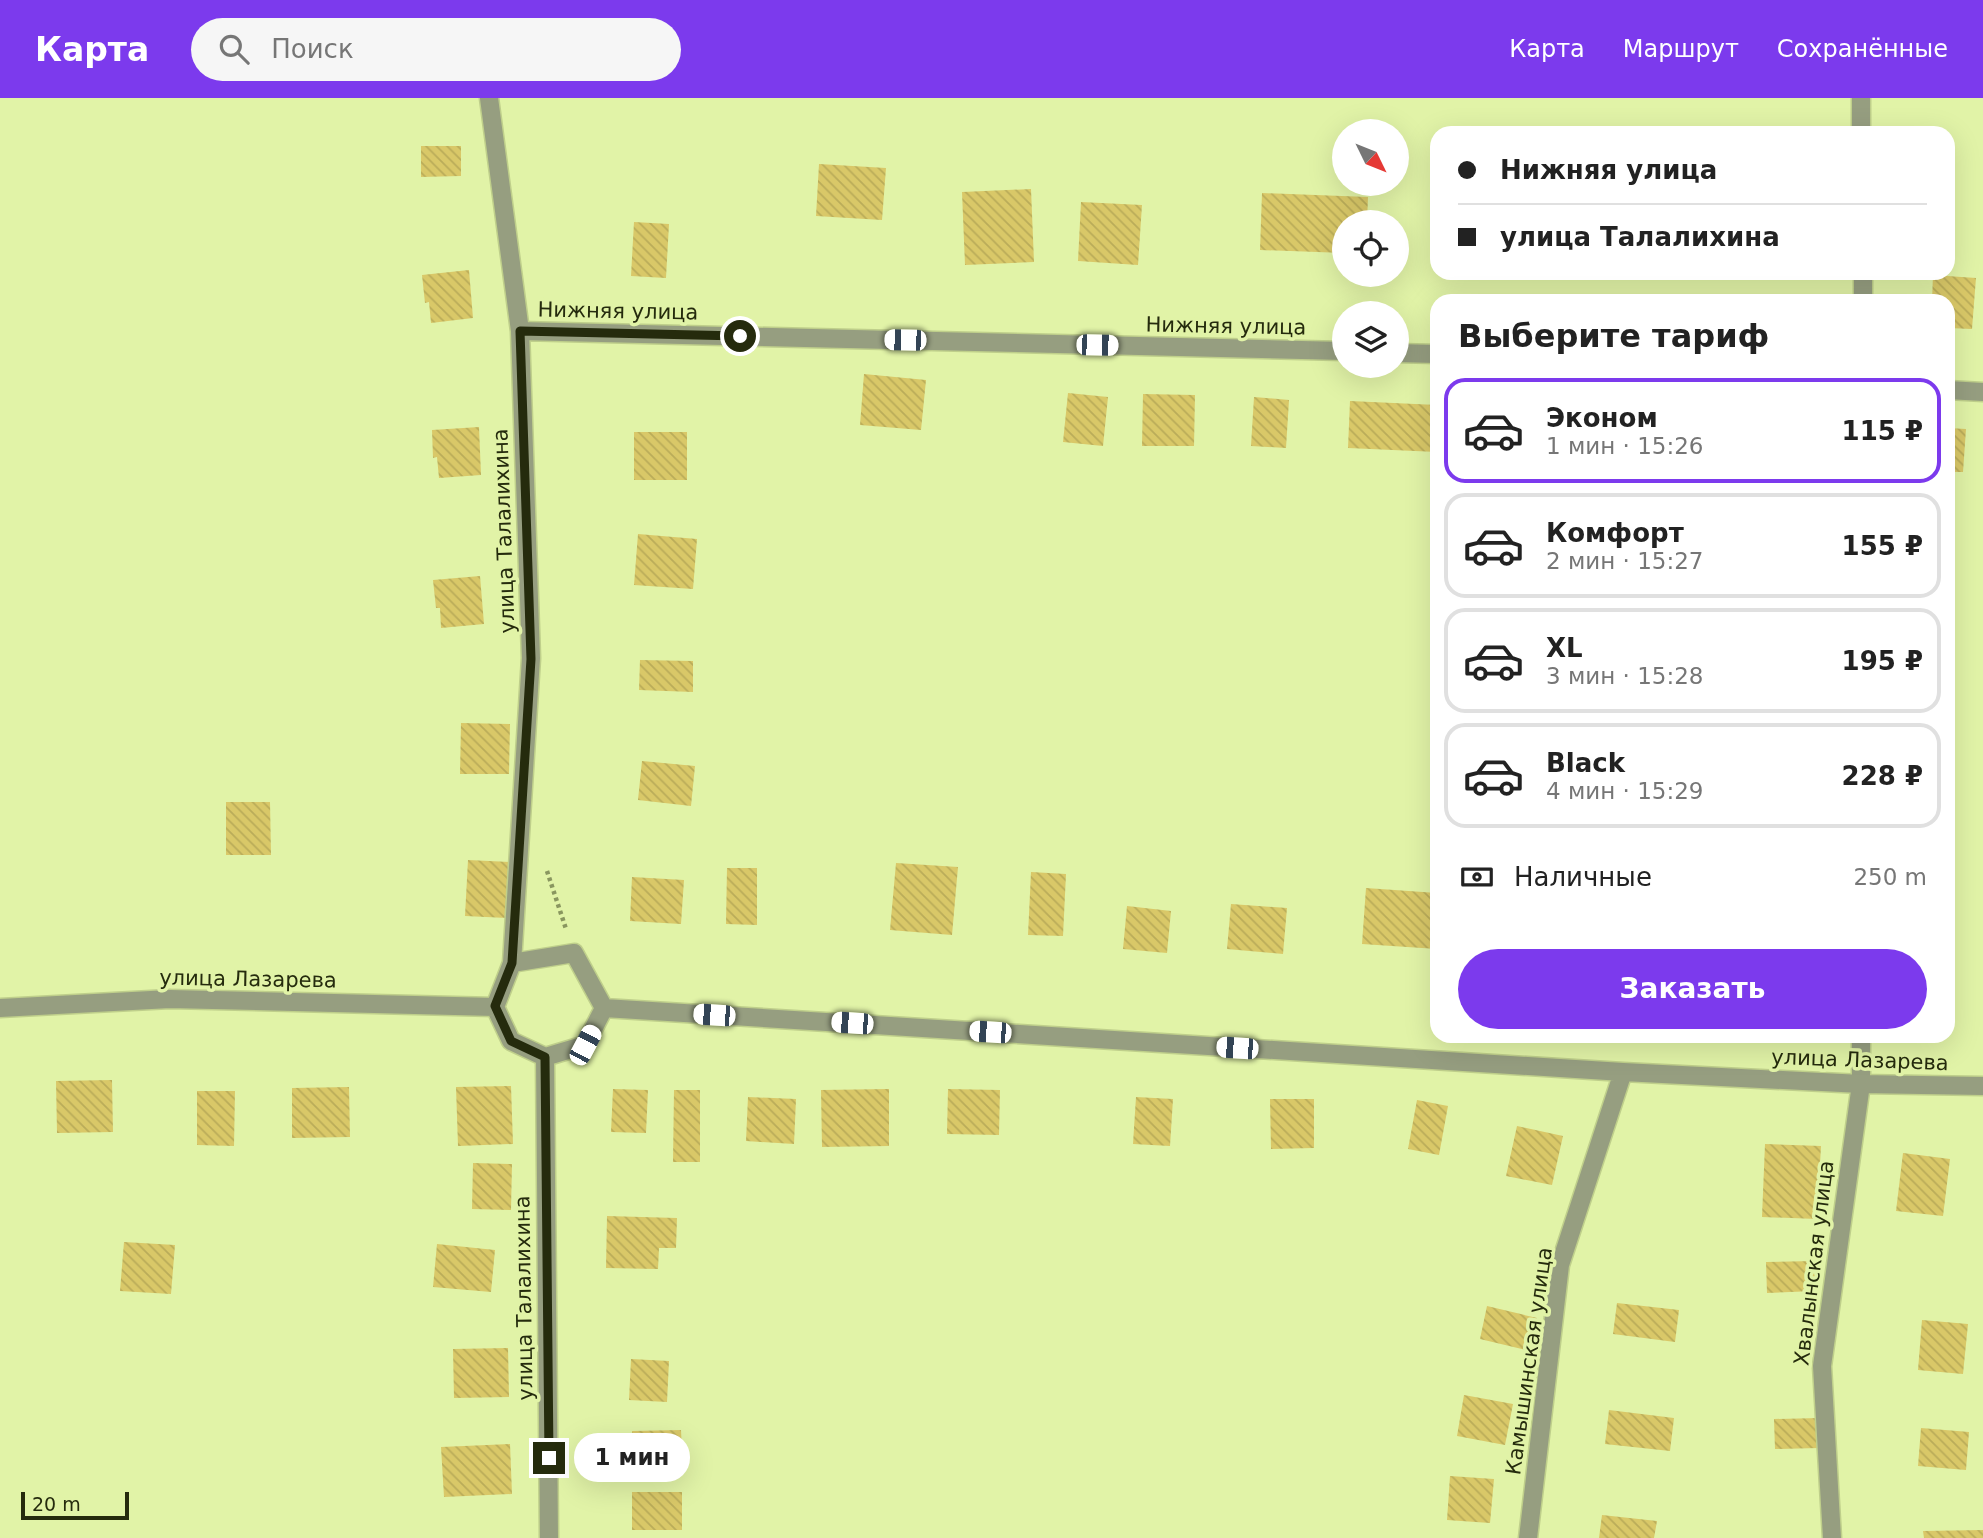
<!DOCTYPE html>
<html lang="ru">
<head>
<meta charset="utf-8">
<style>
  body { margin:0; font-family:"DejaVu Sans",sans-serif; background:#f6f6f6; color:#222; height:100vh; display:flex; flex-direction:column; font-size:26px; white-space:nowrap }
  * { box-sizing:border-box; margin:0 }
  p { font-size:23px; color:#767676 }
  .icon { flex:none; width:38px; height:38px; fill:none; stroke:currentColor; stroke-width:2; stroke-linecap:round; stroke-linejoin:round }
  .map { position:relative; flex:1; overflow:hidden }
  .drawer { position:absolute; left:1430px; top:196px; width:525px; height:749px; display:flex; flex-direction:column; background:#fff; border-radius:21px; box-shadow:0 7px 28px #0002 }
  .drawer>* { flex:none }
  .hud { position:absolute; left:1430px; top:28px; width:525px; height:154px; border-radius:21px; box-shadow:0 7px 28px #0002; display:grid; align-content:center; height:154px; padding:0 28px; background:#fff }
  .needle { width:46px; rotate:133deg }
  .tools { position:absolute; left:1332px; top:21px; display:grid; gap:14px }
  .tools a { display:grid; place-items:center; width:77px; height:77px; border-radius:50%; background:#fff; box-shadow:0 7px 28px #0002; font-size:35px }
  .scale { position:absolute; left:21px; bottom:18px; width:108px; box-sizing:border-box; padding-left:7px; border:4px solid #252b0d; border-top:0; font-size:19px; line-height:24px; white-space:nowrap; color:#252b0d; -webkit-text-stroke:5px #e1f3a7; paint-order:stroke }
  .end { position:absolute; width:32px; height:32px; margin:-16px; border:9px solid #252b0d; background:#fff; box-shadow:0 0 0 4px #fff }
  .from { border-radius:50% }
  .bubble { position:absolute; height:49px; border-radius:24px; background:#fff; box-shadow:0 7px 28px #0002; font-size:23px; font-weight:800; line-height:49px; text-align:center }
  .car { position:absolute; width:21px; height:42px; margin:-21px -10px; border-radius:9px; box-shadow:0 0 5px 2px #0007; background:linear-gradient(#fff 24%,#345 0 40%,#fff 0 76%,#345 0 86%,#fff 0) }
  .hud b { display:flex; align-items:center; gap:24px; height:66px; font-size:26px }
  .hud b+b { border-top:2px solid #e0e0e0 }
  .hud i { width:18px; height:18px; background:#222 }
  ul { padding:0; list-style:none }
  li { display:flex; align-items:center; gap:21px; height:105px; margin:0 14px 10px; padding:0 14px; border:4px solid #e0e0e0; border-radius:21px }
  li div { flex:1 }
  li b { display:block; font-size:26px }
  li em { font-style:normal; font-weight:800 }
  li.on { border-color:#7c3aed }
  li>.icon { width:63px; height:63px; stroke-width:1.5 }
  h2 { padding:0 28px; font-size:32px; line-height:84px }
  .pay { display:flex; align-items:center; gap:18px; height:77px; padding:0 28px; font-size:26px }
  .pay p { margin-inline-start:auto }
  .action { display:flex; gap:14px; margin-top:auto; padding:14px 28px }
  .action a { flex:1; height:80px; border-radius:42px; background:#7c3aed; color:#fff; font-size:28px; font-weight:800; line-height:80px; text-align:center }
  header { display:flex; align-items:center; gap:42px; box-sizing:border-box; height:98px; padding:0 35px; background:#7c3aed; color:#fff }
  header strong { font-size:33px }
  nav { display:flex; gap:38px; margin-inline-start:auto; font-size:24px }
  .search { width:490px; height:63px; background:#f6f6f6; display:flex; align-items:center; gap:18px; box-sizing:border-box; padding:0 24px; border-radius:38px; color:#767676; font-size:26px }
  .map>svg:first-child { display:block }
  .building { fill:url(#building-back-hatch) }
  .lines { fill:none; stroke-linecap:round; stroke-linejoin:round }
  .minor-casing { stroke:#bfcf8b; stroke-width:21 }
  .path { stroke:#89965f; stroke-width:4.5; stroke-dasharray:3.5 3.5; stroke-linecap:butt }
  .minor { stroke:#969e80; stroke-width:18 }
  .route { stroke:#252b0d; stroke-width:9 }
  .labels { text-anchor:middle; stroke-width:7; stroke-linejoin:round; paint-order:stroke }
  .street-label { font-size:21px; fill:#252b0d; stroke:#e1f3a7 }
</style>
</head>
<body>
<header>
<strong>Карта</strong>
<div class="search"><svg class="icon" aria-label="search" viewBox="0 0 24 24"><circle cx="10" cy="10" r="6"/><path d="M15 15l6 6"/></svg>Поиск</div>
<nav><a>Карта</a><a>Маршрут</a><a>Сохранённые</a></nav>
</header>
<div class="map">
<svg width="1983" height="1440" viewBox="0 0 1983 1440">
  <defs>
    <pattern id="building-back-hatch" width="6" height="6" patternUnits="userSpaceOnUse" patternTransform="scale(1.75)"><rect width="6" height="6" fill="#d9c868"/><path d="M-1 5l2 2M0 0l6 6M5-1l2 2" fill="none" stroke="#baac59"/></pattern>
  </defs>
  <rect width="100%" height="100%" fill="#e1f3a7"/>
  <path class="building" d="M421 48H461V78L421 79Z
    M819 66 886 70 882 122 816 118Z
    M1031 91 1034 164 965 167 962 94Z
    M1262 95 1368 99 1367 124H1344V155L1260 152Z
    M1081 104 1142 107 1138 167 1078 163Z
    M634 124 669 126 666 180 631 178Z
    M469 172 473 220 431 225 429 204 425 205 422 177Z
    M1933 177 1976 180 1972 231 1948 230V203H1932Z
    M864 276 926 282 921 332 860 327Z
    M1068 295 1108 299 1103 348 1063 344Z
    M1143 296 1195 297 1194 348H1142Z
    M1254 299 1289 302 1286 350 1251 348Z
    M1350 303 1437 307V354L1348 350Z
    M479 329 481 377 439 380 437 359 433 360 432 332Z
    M1948 330 1966 331 1963 374H1948Z
    M634 334H687V382H634Z
    M638 436 697 441 693 491 634 487Z
    M1948 459 1954 460 1951 500H1948Z
    M480 478 484 526 441 530 440 510H436L433 482Z
    M640 562 693 563V594L639 592Z
    M461 625 510 626 509 676H460Z
    M642 663 695 668 691 708 638 702Z
    M226 704H270L271 757H226Z
    M468 762 510 764 507 820 465 818Z
    M896 765 958 769 952 837 890 832Z
    M727 770H757V827L726 826Z
    M1031 774 1066 776 1063 838 1028 837Z
    M632 779 684 782 681 826 630 823Z
    M1366 790 1437 795V851L1362 846Z
    M1231 806 1287 810 1283 856 1227 851Z
    M1127 808 1171 813 1167 855 1123 851Z
    M112 982 113 1034 57 1035 56 983Z
    M511 988 513 1046 458 1048 456 989Z
    M349 989 350 1039 292 1040V990Z
    M613 991 648 992 646 1035 611 1034Z
    M889 991V1048L822 1049 821 992Z
    M948 991 1000 992 999 1037 947 1036Z
    M674 992H700V1064H673Z
    M197 993H235L234 1048 197 1047Z
    M748 999 796 1001 794 1046 746 1043Z
    M1136 999 1173 1001 1170 1048 1133 1046Z
    M1270 1001H1314V1050L1271 1051Z
    M1417 1002 1448 1008 1439 1057 1408 1051Z
    M1517 1028 1563 1038 1552 1087 1506 1078Z
    M1765 1046 1821 1048 1817 1121 1762 1119Z
    M1903 1055 1950 1061 1943 1118 1896 1113Z
    M473 1065 512 1066 511 1112 472 1111Z
    M607 1118 677 1120 676 1150H659L658 1171 606 1170Z
    M124 1144 175 1147 171 1196 120 1193Z
    M437 1146 495 1152 491 1194 433 1189Z
    M1815 1163V1193L1767 1195 1766 1164Z
    M1617 1205 1679 1212 1675 1244 1613 1236Z
    M1487 1208 1537 1220 1530 1253 1480 1241Z
    M1922 1222 1968 1226 1963 1276 1918 1272Z
    M508 1250 509 1299 454 1300 453 1251Z
    M631 1261 669 1263 667 1304 629 1302Z
    M1464 1297 1513 1306 1505 1347 1457 1338Z
    M1609 1312 1674 1320 1670 1353 1605 1346Z
    M1819 1320V1350L1775 1351 1774 1321Z
    M1921 1330 1969 1334 1966 1372 1918 1368Z
    M681 1332 683 1376 633 1377 632 1333Z
    M510 1346 512 1396 444 1399 441 1349Z
    M1450 1378 1494 1381 1490 1425 1447 1422Z
    M632 1394H682V1432H632Z
    M1602 1417 1657 1423 1654 1440H1599Z
    M1983 1432V1440H1924L1923 1433Z"/>
  <g class="lines">
    <g class="minor-casing">
      <path id="minor" d="M489 0 520 233 531 560 512 865
        M1861 0V35
        M1863 175V203
        M520 233 1344 253
        M1396 255 1437 256
        M1948 292 1983 294
        M574 855 604 910 585 947 545 959 511 943 495 909 512 865Z
        M0 910 170 901 495 909
        M604 910 1623 974 1861 986 1983 988
        M545 959 549 1440
        M1528 1440 1560 1167 1623 974
        M1832 1440 1822 1268 1861 986V938"/>
    </g>
    <path class="path" d="M547 773 566 831"/>
    <use href="#minor" class="minor"/>
  </g>
  <g class="lines">
    <path class="route" d="M549 1360 545 959 511 943 495 908 512 865 531 561 520 233 740 238"/>
  </g>
  <g class="labels">
    <g class="street-label">
      <text transform="translate(618 213) rotate(1)" y="7">Нижняя улица</text>
      <text transform="translate(1226 228) rotate(1)" y="7">Нижняя улица</text>
      <text transform="translate(504 433) rotate(-92)" y="7">улица Талалихина</text>
      <text transform="translate(248 881) rotate(1)" y="7">улица Лазарева</text>
      <text transform="translate(1860 962) rotate(2)" y="7">улица Лазарева</text>
      <text transform="translate(1814 1165) rotate(-83)" y="7">Хвалынская улица</text>
      <text transform="translate(524 1200) rotate(-91)" y="7">улица Талалихина</text>
      <text transform="translate(1529 1263) rotate(-82)" y="7">Камышинская улица</text>
    </g>
  </g>
</svg>
<div class="tools">
<a><svg class="needle" viewBox="-14 -14 28 28"><path d="M0-13l5 13h-10z" fill="#e53935"/><path d="M0 13l5-13h-10z" fill="#767676"/></svg></a>
<a><svg class="icon" aria-label="locate" viewBox="0 0 24 24"><circle cx="12" cy="12" r="6"/><path d="M12 2v4M12 18v4M2 12h4M18 12h4"/></svg></a>
<a><svg class="icon" aria-label="layers" viewBox="0 0 24 24"><path d="M12 4l9 5-9 5-9-5zM3 14l9 5 9-5"/></svg></a>
</div>
<div class="scale">20 m</div>
<i class="end from" style="left:740px;top:238px"></i>
<i class="end" style="left:549px;top:1360px"></i>
<div class="bubble" style="left:574px;top:1335px;width:116px">1 мин</div>
<i class="car" style="left:905px;top:242px;rotate:271deg"></i>
<i class="car" style="left:1097px;top:247px;rotate:91deg"></i>
<i class="car" style="left:714px;top:917px;rotate:274deg"></i>
<i class="car" style="left:852px;top:925px;rotate:274deg"></i>
<i class="car" style="left:990px;top:934px;rotate:274deg"></i>
<i class="car" style="left:585px;top:947px;rotate:28deg"></i>
<i class="car" style="left:1237px;top:950px;rotate:274deg"></i>
<div class="hud">
<b><i class="from"></i>Нижняя улица</b>
<b><i></i>улица Талалихина</b>
</div>
<section class="drawer">
<h2>Выберите тариф</h2>
<ul>
<li class="on"><svg class="icon" aria-label="car" viewBox="0 0 24 24"><path d="M5 17H2v-5l4-1 3-4h7l3 4 3 1v5h-3M9 17h6M6 11h13"/><circle cx="7" cy="17" r="2"/><circle cx="17" cy="17" r="2"/></svg><div><b>Эконом</b><p>1 мин · 15:26</p></div><em>115 ₽</em></li>
<li><svg class="icon" aria-label="car" viewBox="0 0 24 24"><path d="M5 17H2v-5l4-1 3-4h7l3 4 3 1v5h-3M9 17h6M6 11h13"/><circle cx="7" cy="17" r="2"/><circle cx="17" cy="17" r="2"/></svg><div><b>Комфорт</b><p>2 мин · 15:27</p></div><em>155 ₽</em></li>
<li><svg class="icon" aria-label="car" viewBox="0 0 24 24"><path d="M5 17H2v-5l4-1 3-4h7l3 4 3 1v5h-3M9 17h6M6 11h13"/><circle cx="7" cy="17" r="2"/><circle cx="17" cy="17" r="2"/></svg><div><b>XL</b><p>3 мин · 15:28</p></div><em>195 ₽</em></li>
<li><svg class="icon" aria-label="car" viewBox="0 0 24 24"><path d="M5 17H2v-5l4-1 3-4h7l3 4 3 1v5h-3M9 17h6M6 11h13"/><circle cx="7" cy="17" r="2"/><circle cx="17" cy="17" r="2"/></svg><div><b>Black</b><p>4 мин · 15:29</p></div><em>228 ₽</em></li>
</ul>
<div class="pay"><svg class="icon" aria-label="cash" viewBox="0 0 24 24"><path d="M3 7h18v10H3z"/><circle cx="12" cy="12" r="2"/></svg>Наличные<p>250 m</p></div>
<div class="action"><a>Заказать</a></div>
</section>
</div>
</body>
</html>
